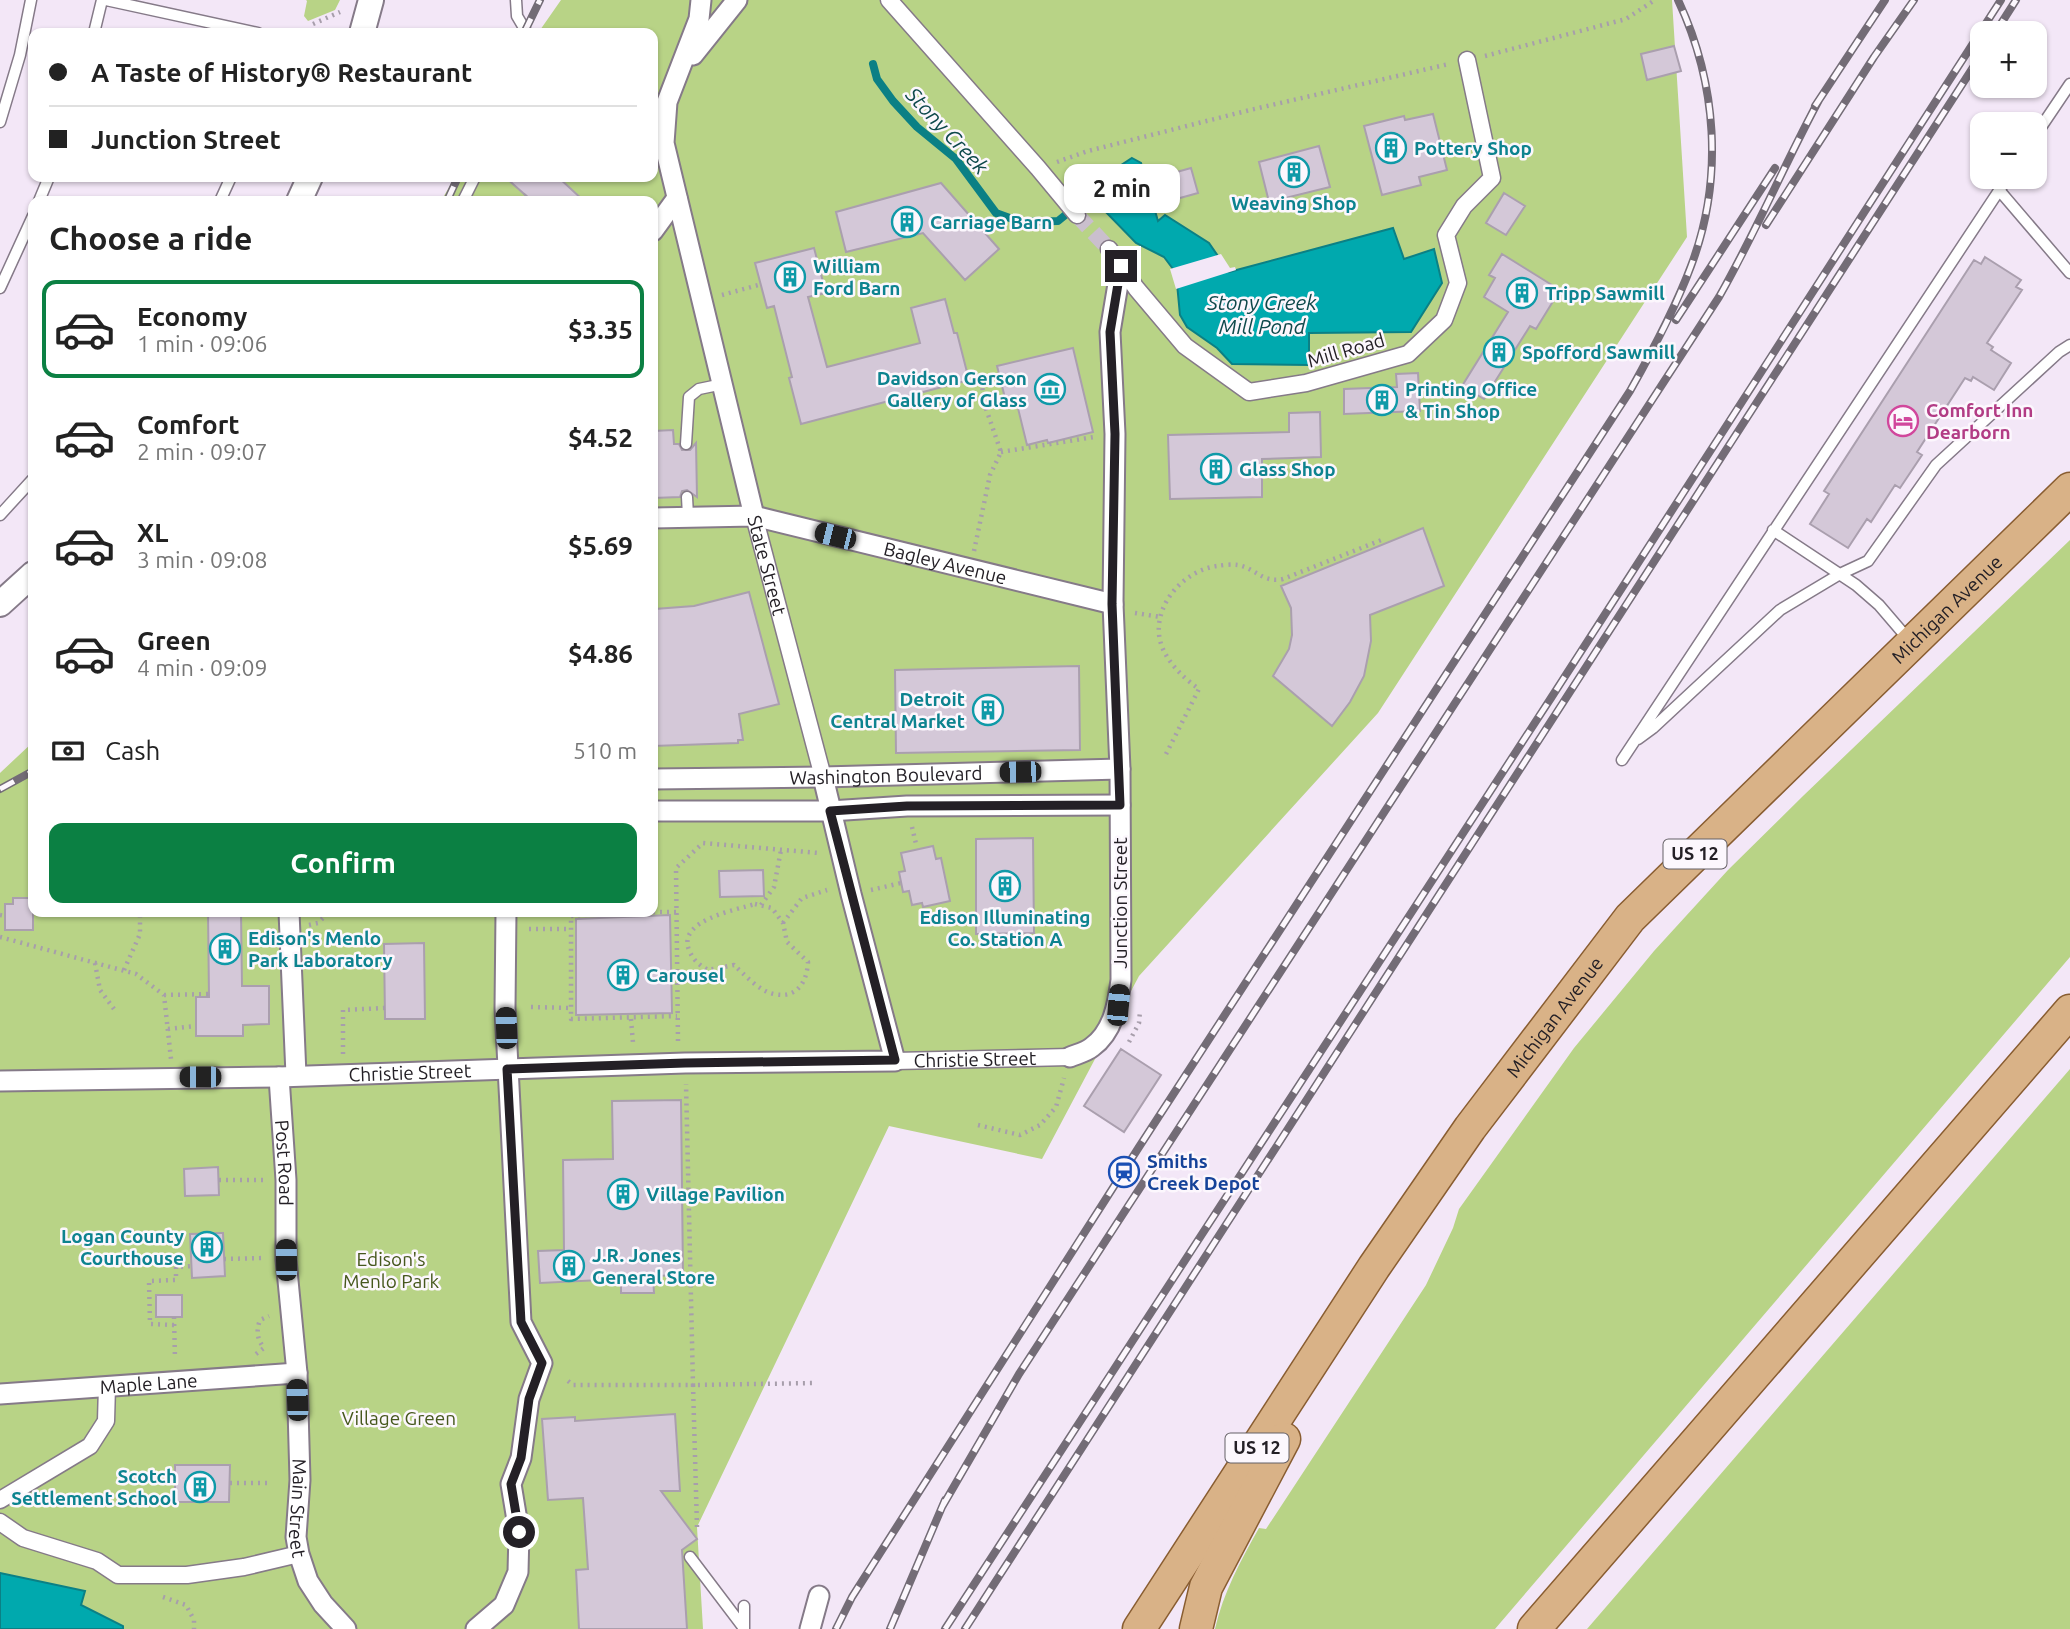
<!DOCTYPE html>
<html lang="en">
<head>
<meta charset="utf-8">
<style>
  body { margin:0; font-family:Ubuntu,sans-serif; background:#f6f6f6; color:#222; height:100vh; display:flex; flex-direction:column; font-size:26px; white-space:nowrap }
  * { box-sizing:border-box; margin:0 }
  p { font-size:23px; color:#767676 }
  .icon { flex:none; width:38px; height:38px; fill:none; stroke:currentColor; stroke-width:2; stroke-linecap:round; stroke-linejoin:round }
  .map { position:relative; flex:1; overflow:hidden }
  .sheet { position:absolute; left:28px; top:196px; width:630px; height:721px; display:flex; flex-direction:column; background:#fff; border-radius:14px; box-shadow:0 2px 5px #0004 }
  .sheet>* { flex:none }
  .top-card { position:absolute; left:28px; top:28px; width:630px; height:154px; border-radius:14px; box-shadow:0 2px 5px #0004; display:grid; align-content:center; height:154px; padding:0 21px; background:#fff }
  .fabs { position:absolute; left:1970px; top:21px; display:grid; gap:14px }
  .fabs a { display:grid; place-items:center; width:77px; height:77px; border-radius:14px; background:#fff; box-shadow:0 2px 5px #0004; font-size:35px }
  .end { position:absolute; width:32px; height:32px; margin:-16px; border:9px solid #242026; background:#fff; box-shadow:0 0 0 4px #fff }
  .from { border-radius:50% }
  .bubble { position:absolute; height:49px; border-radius:14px; background:#fff; box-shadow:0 2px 5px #0004; font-size:23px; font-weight:700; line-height:49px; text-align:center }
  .car { position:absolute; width:21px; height:42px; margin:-21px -10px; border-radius:9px; box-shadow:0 0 5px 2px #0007; background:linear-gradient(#222 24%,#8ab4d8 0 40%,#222 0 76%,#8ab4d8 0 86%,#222 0) }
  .top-card b { display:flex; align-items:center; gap:24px; height:66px; font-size:26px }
  .top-card b+b { border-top:2px solid #e0e0e0 }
  .top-card i { width:18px; height:18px; background:#222 }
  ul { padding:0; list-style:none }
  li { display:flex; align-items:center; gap:21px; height:98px; margin:0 14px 10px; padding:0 7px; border:4px solid transparent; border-radius:14px }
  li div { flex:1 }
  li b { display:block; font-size:26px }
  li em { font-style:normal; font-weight:700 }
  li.active { border-color:#0b8043 }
  li>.icon { width:63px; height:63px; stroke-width:1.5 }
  h2 { padding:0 21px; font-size:32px; line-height:84px }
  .pay { display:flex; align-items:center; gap:18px; height:77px; padding:0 21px; font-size:26px }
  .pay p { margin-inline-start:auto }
  .cta { display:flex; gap:14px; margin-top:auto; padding:14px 21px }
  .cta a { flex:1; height:80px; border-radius:14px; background:#0b8043; color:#fff; font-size:28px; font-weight:700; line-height:80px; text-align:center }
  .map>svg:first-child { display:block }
  .green { fill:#b8d386 }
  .water { fill:#00a9ae; stroke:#0b8085; stroke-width:2 }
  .pier { fill:#f3e7f7 }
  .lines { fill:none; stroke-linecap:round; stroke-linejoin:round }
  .stream { stroke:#0b8085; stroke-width:8 }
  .building { fill:#d4c8d8; stroke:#aa9fae; stroke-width:2 }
  .pedestrian-tunnel { stroke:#cabfcd; stroke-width:16; stroke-dasharray:16 8; stroke-linecap:butt }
  .service-casing { stroke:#857a88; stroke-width:13 }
  .pedestrian-casing { stroke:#857a88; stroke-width:19 }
  .minor-casing { stroke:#857a88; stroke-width:23 }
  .tertiary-casing { stroke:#857a88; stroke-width:28 }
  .primary-casing { stroke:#895d31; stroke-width:35 }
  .path { stroke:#a79eab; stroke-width:4.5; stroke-dasharray:2 5; stroke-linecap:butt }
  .service { stroke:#fff; stroke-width:10 }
  .pedestrian { stroke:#fff; stroke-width:16 }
  .minor { stroke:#fff; stroke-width:19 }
  .tertiary { stroke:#fff; stroke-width:24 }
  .primary { stroke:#d9b287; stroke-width:32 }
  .rail-casing { stroke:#736c76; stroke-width:8 }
  .rail { stroke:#fcf7fd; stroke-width:5; stroke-dasharray:16; stroke-linecap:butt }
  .route { stroke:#242026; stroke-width:9 }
  .labels { text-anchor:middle; stroke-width:5; stroke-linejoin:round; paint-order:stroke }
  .shield { fill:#fcf7fd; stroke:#656066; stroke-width:2 }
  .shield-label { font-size:18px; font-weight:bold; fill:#242026 }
  .culture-label { font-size:19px; font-weight:bold; fill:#0d838f; stroke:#fcf7fd; text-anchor:start }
  .street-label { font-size:19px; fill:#242026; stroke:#fcf7fd }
  .hotel-label { font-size:19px; font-weight:bold; fill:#b23c85; stroke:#fcf7fd; text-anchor:start }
  .transit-label { font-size:19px; font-weight:bold; fill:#164399; stroke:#fcf7fd; text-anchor:start }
  .park-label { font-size:19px; fill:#46581d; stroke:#fcf7fd }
  .water-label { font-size:21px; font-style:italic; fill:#0e494b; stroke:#fcf7fd }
</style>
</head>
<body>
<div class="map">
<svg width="2070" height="1629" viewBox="0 0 2070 1629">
  <rect width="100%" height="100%" fill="#f3e7f7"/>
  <path class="green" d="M306 0H340L335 10 308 21 304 16 307 1Z
    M561 0H1672L1687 237 1378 713 1139 976 1042 1159 889 1126 697 1527 703 1629H107L0 1618V773L33 742V912H653V201H441L455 177H653V33H538Z
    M2070 540V957L1495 1629H1215C1223 1593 1241 1560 1259 1528L1266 1529 1426 1285 1453 1228 1459 1209 1574 1048 1654 951 1728 870 1803 796Z
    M2070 1069V1629H1587Z"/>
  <path class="water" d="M1132 158 1141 163 1158 221 1165 215 1209 243 1229 272 1393 228 1404 259 1434 249 1442 283 1411 332 1309 333V365L1232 364 1217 348 1187 327 1180 315 1176 273 1164 257 1136 243 1101 207 1095 211 1082 198 1109 173Z
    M0 1573 85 1591 81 1605 123 1626V1629H0Z"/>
  <path class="pier" d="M1221 254 1230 268 1235 267 1236 270 1176 289 1170 269Z"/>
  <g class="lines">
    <path class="stream" d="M873 64 877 79 893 101 917 127 956 159 996 213 1021 222 1058 221 1085 199H1093"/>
  </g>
  <path class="building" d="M1674 46 1681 71 1647 80 1641 54Z
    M1433 114 1447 170 1419 177 1421 185 1382 195 1364 126 1404 116 1405 120Z
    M1319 146 1330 187 1269 202 1259 162Z
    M1191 168 1198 193 1162 203 1155 178Z
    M505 177H558L584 201H532Z
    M941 183 999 249 965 280 923 233 846 252 836 212Z
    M1504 193 1525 206 1506 235 1486 223Z
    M814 248 826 293 808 297 827 367 920 343 911 308 945 299 954 333H957L969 380 801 424 789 378 792 377 774 306 767 308 755 263Z
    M1502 254 1560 290 1536 329 1530 326 1484 399 1462 386 1508 312 1484 297 1495 278 1489 275Z
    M1985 257 2021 280 2016 287 2022 290 1987 343 1993 347 1991 350 2011 363 1994 390 1973 377 1971 381 1965 378 1917 452 1922 455 1900 488 1895 485 1871 522 1867 519 1848 548 1810 524 1829 494 1824 491 1974 260 1981 264Z
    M1073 348 1093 432 1048 443 1047 440 1027 445 1015 396 1005 398 997 366Z
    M1418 373 1420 411 1344 414V389L1397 387 1396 374Z
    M1320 412 1321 457 1262 459V497L1170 499 1168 435 1289 432V413Z
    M673 430 674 444H679L682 450H690L696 443 697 497 687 490 682 491 680 497 653 498V431Z
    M1423 528 1444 586 1370 615 1371 641 1364 676 1350 702 1332 726 1273 676 1289 649 1292 635 1291 608 1281 586Z
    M749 592 779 704 739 714 743 740H738V743L653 746V670H656L655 609 694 606Z
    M1079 666 1080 750 896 753 895 670Z
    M1033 838 1034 933 976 934V839Z
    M933 846 936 859 941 858 950 901 923 907 922 903 912 905 909 891 903 892 899 872 905 871 901 853Z
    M763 870 764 896 720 897 719 871Z
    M13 898H33V930H5V904H13Z
    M208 912H241L242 986H269V1024L243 1025V1036H196V997H209Z
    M670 915 672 1013 576 1015V919Z
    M424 943 425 1019H385L384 944Z
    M1121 1049 1161 1075 1124 1132 1084 1106Z
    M681 1100 683 1275 653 1276 654 1293H621V1279L540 1283 538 1251 564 1250 563 1160 613 1159 612 1101Z
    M218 1167 219 1195 185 1196 184 1169Z
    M221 1233H223L225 1276 192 1278 190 1234Z
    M156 1295H182V1317H156Z
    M675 1414 680 1491H661L697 1539 682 1550 687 1629H579L576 1570 588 1569 583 1498 548 1500 542 1419 575 1417V1421Z
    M175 1465H230L229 1502H175Z"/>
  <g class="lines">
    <path class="pedestrian-tunnel" d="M1077 215 1109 249"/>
    <g class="service-casing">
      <path id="service" d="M106 0 258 33
        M516 0 517 16 527 33
        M94 33 102 0
        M0 122 20 55 31 0
        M2035 136 2070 84
        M1999 190 2070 273
        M39 201 49 177
        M220 201 231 177
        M463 201 475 177
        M0 288 33 216
        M686 444 689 397 699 389 723 384
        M687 497 688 516
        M0 515 33 479
        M1773 530 1856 585 1879 605 1909 640
        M1638 739 1653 728 1780 610 1840 574 1868 561 1936 465 2059 352 2070 345
        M1622 760 2008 177
        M690 1557 743 1627
        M744 1606V1629"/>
    </g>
    <g class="pedestrian-casing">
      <g id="pedestrian">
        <path d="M889 0 1038 168 1077 215"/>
        <path d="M1109 249 1136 288 1185 346 1249 392 1306 383 1408 354 1444 320 1458 283 1446 235 1464 206 1492 178 1467 60"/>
        <path id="s1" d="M754 516 823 777"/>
        <path id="s2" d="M895 1061 1070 1057"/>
        <path d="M0 1500 90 1446 106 1421 107 1386"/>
        <path d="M0 1522 23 1538 97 1561 118 1575H187L244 1567 299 1554"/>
      </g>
    </g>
    <g class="minor-casing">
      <g id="minor">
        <path d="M701 0 699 19 667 102 664 143 754 516"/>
        <path d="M693 55 737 0"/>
        <path d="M653 231 677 198"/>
        <path id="s3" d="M653 518 754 516 1113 604"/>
        <path id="s4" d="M653 779 823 777 1120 769"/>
        <path d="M653 811H830L907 806 1120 805"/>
        <path d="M289 912 296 1075"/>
        <path d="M1070 1057C1077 1054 1086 1052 1092 1047 1113 1032 1118 1004 1121 980L1120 769 1113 604 1115 434 1110 332 1121 266"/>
        <path id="s5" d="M279 1077 286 1180V1260L297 1373 300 1480 296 1537 299 1554 308 1581 323 1604 346 1629"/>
        <path id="s6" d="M0 1081 279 1077 685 1063 895 1061 851 894 823 777"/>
        <path id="s7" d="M0 1394 297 1373"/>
        <path d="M476 1629 504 1605 518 1572 519 1532 511 1484 521 1458 529 1399 542 1363 521 1322 505 1008 506 912"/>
        <path d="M810 1629 819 1596"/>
      </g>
    </g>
    <g class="tertiary-casing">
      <path id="tertiary" d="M362 33 371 0
        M299 201 310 177
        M0 604 33 574"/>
    </g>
    <g class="primary-casing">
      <g id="primary">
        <path id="s8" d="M1139 1629 1374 1267 1470 1128 1630 918 2070 489"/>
        <path d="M1196 1629 1206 1587 1284 1439"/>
        <path d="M1534 1629 2070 1011"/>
      </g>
    </g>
    <path class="path" d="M313 24 340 12
      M1485 56 1626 19 1655 0
      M1057 162 1088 151 1250 110 1449 64
      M520 201 529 191
      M722 295 762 284
      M1001 452 1094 437
      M974 551 990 475 1001 452 983 400 982 377
      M1135 613 1161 617
      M1166 754 1199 689C1182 677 1161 657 1159 634 1156 601 1186 570 1217 566 1223 565 1232 564 1238 565 1257 569 1262 583 1283 579L1384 539
      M912 827 916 844
      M871 890 901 883
      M755 904 772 908 783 923 787 942 808 962C807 982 797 999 774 994 759 991 745 975 734 965L708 970C699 965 693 960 689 950 677 920 736 910 755 904Z
      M761 905 774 887 781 850
      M132 912H133
      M622 912 571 916V1019L677 1016
      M653 912H676
      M0 915 5 916
      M783 923 802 898 827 890
      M309 925 318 923 324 917V912
      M529 929H571
      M0 937 136 974 164 995 171 1059
      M95 963 100 990 114 1009
      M124 970 140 934V912
      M164 995 209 994
      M531 1007 571 1008
      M631 1019 633 1043
      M168 1029 196 1026
      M678 1041 676 868 703 843 819 853
      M1129 1042 1139 1023 1140 1011
      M343 1054V1010L385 1008
      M978 1125 1020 1135 1040 1125 1056 1107 1064 1078
      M219 1180H264
      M224 1259 264 1258
      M174 1317 175 1359
      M174 1325 150 1324 149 1281 176 1280V1267L192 1266
      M256 1354 264 1348C257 1339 256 1331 260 1320L269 1316
      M568 1381 573 1385H693L686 1084
      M230 1483H271
      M697 1527 693 1385 816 1383
      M163 1597 186 1605 194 1620V1629"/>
    <use href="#service" class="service"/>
    <use href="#pedestrian" class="pedestrian"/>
    <use href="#minor" class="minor"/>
    <use href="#tertiary" class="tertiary"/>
    <use href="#primary" class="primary"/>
    <g class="rail-casing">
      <path id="rail" d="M524 33 540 0
        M1995 33 2016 0
        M1815 106 1885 0
        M447 201 458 177
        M1766 225 1874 57 1914 0
        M1676 320 1775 168
        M0 789 33 771
        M942 1507 1019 1374 1719 297C1756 232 1784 165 1819 100
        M836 1629 852 1597 1139 1147 1630 391C1653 350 1675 309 1691 266 1724 179 1717 83 1678 0
        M890 1629 945 1500
        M945 1629 1551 698 2001 0
        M965 1629 1983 52"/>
    </g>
    <use href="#rail" class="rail"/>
  </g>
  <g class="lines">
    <path class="route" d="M519 1532 511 1484 521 1458 529 1399 542 1363 521 1322 507 1069 685 1063 895 1060 830 811 907 806 1120 805 1112 604 1115 434 1110 332 1121 266"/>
  </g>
  <defs>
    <g id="building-ring" transform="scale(1.575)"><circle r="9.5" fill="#fcf7fd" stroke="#0f9aa8" stroke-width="1.5"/><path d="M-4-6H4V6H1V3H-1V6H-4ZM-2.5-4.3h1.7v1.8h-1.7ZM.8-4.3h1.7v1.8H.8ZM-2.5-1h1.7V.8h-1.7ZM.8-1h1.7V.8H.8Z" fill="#0f9aa8"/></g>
    <g id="museum-ring" transform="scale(1.575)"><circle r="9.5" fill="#fcf7fd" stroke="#0f9aa8" stroke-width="1.5"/><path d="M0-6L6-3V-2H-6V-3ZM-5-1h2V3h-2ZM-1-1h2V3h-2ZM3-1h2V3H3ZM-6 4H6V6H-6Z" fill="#0f9aa8"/></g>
    <g id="hotel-ring" transform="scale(1.575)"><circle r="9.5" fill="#fcf7fd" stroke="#d1479c" stroke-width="1.5"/><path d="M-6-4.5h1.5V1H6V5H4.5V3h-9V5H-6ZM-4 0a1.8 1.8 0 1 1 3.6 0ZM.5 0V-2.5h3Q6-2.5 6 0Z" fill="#d1479c"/></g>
    <g id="station-ring" transform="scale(1.575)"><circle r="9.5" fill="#fcf7fd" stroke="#1a4fb4" stroke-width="1.5"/><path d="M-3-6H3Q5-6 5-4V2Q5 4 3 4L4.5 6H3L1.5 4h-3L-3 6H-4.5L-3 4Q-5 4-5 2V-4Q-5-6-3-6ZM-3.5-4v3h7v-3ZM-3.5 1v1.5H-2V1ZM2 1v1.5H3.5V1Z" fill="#1a4fb4"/></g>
  </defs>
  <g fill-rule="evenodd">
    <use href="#building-ring" x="1391" y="148"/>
    <use href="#building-ring" x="1294" y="172"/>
    <use href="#building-ring" x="907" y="222"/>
    <use href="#building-ring" x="790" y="277"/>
    <use href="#building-ring" x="1522" y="293"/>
    <use href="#building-ring" x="1499" y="352"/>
    <use href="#museum-ring" x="1050" y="389"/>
    <use href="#building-ring" x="1382" y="400"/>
    <use href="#hotel-ring" x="1903" y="421"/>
    <use href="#building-ring" x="1216" y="469"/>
    <use href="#building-ring" x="988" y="710"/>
    <use href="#building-ring" x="1005" y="886"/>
    <use href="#building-ring" x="225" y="949"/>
    <use href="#building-ring" x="623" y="975"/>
    <use href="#station-ring" x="1124" y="1172"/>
    <use href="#building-ring" x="623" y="1194"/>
    <use href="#building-ring" x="207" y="1247"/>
    <use href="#building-ring" x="569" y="1266"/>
    <use href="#building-ring" x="200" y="1487"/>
  </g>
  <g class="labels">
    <g class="shield">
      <rect x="1663.5" y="839.5" width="63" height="29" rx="5"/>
      <rect x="1225.5" y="1433.5" width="63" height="29" rx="5"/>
    </g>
    <g class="shield-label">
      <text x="1695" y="860">US 12</text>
      <text x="1257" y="1454">US 12</text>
    </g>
    <g class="culture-label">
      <text x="1414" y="155">Pottery Shop</text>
      <text x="1294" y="210" text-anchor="middle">Weaving Shop</text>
      <text x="930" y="229">Carriage Barn</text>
      <text x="813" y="273">William<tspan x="813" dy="22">Ford Barn</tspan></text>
      <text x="1545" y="300">Tripp Sawmill</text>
      <text x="1522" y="359">Spofford Sawmill</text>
      <text x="1027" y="385" text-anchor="end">Davidson Gerson<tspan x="1027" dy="22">Gallery of Glass</tspan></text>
      <text x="1405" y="396">Printing Office<tspan x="1405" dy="22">&amp; Tin Shop</tspan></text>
      <text x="1239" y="476">Glass Shop</text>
      <text x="965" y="706" text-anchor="end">Detroit<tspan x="965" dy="22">Central Market</tspan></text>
      <text x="1005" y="924" text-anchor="middle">Edison Illuminating<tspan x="1005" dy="22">Co. Station A</tspan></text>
      <text x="248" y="945">Edison's Menlo<tspan x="248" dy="22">Park Laboratory</tspan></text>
      <text x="646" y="982">Carousel</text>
      <text x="646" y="1201">Village Pavilion</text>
      <text x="184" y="1243" text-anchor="end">Logan County<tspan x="184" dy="22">Courthouse</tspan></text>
      <text x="592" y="1262">J.R. Jones<tspan x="592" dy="22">General Store</tspan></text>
      <text x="177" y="1483" text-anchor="end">Scotch<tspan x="177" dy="22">Settlement School</tspan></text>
    </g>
    <g class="street-label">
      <text transform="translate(1346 350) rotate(-16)" y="7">Mill Road</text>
      <text dy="7" stroke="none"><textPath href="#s3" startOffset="298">Bagley Avenue</textPath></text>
      <text dy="7" stroke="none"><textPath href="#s1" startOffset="51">State Street</textPath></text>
      <text dy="7" stroke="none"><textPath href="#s8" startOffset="1307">Michigan Avenue</textPath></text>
      <text dy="7" stroke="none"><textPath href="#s4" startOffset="233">Washington Boulevard</textPath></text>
      <text transform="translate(1120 903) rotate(-90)" y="7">Junction Street</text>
      <text dy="7" stroke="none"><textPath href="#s8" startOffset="740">Michigan Avenue</textPath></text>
      <text dy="7" stroke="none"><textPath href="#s2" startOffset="80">Christie Street</textPath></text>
      <text dy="7" stroke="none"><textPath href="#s6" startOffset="410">Christie Street</textPath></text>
      <text dy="7" stroke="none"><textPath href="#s5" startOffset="86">Post Road</textPath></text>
      <text dy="7" stroke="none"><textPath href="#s7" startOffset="149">Maple Lane</textPath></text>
      <text dy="7" stroke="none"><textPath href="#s5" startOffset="432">Main Street</textPath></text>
    </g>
    <g class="hotel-label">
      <text x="1926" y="417">Comfort Inn<tspan x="1926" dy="22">Dearborn</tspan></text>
    </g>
    <g class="transit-label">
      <text x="1147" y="1168">Smiths<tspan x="1147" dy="22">Creek Depot</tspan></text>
    </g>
    <g class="park-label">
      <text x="391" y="1266">Edison's<tspan x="391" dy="22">Menlo Park</tspan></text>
      <text x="399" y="1425">Village Green</text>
    </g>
    <g class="water-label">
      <text transform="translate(947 131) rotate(47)" y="7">Stony Creek</text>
      <text x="1262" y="310">Stony Creek<tspan x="1262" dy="24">Mill Pond</tspan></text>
    </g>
  </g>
</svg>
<div class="fabs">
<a>+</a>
<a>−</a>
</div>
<i class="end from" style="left:519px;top:1532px"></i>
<i class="end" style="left:1121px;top:266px"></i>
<div class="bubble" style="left:1064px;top:164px;width:116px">2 min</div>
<i class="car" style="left:835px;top:536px;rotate:284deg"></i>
<i class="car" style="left:1020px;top:772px;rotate:269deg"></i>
<i class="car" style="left:1118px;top:1005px;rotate:5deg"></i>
<i class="car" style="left:506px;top:1028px;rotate:358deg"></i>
<i class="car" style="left:200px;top:1077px;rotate:270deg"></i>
<i class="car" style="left:286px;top:1260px;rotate:359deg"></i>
<i class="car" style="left:297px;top:1400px;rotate:358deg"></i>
<div class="top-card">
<b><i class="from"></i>A Taste of History® Restaurant</b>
<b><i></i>Junction Street</b>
</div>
<section class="sheet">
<h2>Choose a ride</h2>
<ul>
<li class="active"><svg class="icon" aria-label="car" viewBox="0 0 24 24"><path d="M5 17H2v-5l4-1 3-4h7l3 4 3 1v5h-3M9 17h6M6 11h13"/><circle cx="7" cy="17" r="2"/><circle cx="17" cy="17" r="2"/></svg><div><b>Economy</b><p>1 min · 09:06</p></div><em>$3.35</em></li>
<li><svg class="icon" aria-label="car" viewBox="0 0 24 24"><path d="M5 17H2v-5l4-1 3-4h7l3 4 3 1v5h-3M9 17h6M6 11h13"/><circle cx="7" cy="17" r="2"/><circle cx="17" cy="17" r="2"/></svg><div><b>Comfort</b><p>2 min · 09:07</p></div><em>$4.52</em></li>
<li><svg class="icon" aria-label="car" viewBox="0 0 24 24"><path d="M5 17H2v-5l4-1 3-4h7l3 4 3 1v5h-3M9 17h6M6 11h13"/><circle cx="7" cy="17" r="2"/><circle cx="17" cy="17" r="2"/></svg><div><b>XL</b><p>3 min · 09:08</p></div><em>$5.69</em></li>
<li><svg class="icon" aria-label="car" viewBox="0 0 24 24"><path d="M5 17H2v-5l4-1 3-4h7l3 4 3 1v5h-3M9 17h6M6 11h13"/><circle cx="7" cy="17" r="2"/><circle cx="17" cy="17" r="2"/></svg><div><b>Green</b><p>4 min · 09:09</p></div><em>$4.86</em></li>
</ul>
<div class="pay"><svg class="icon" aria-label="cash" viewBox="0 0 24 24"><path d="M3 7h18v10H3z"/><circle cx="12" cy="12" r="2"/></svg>Cash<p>510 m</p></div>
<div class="cta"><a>Confirm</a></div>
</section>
</div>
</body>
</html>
